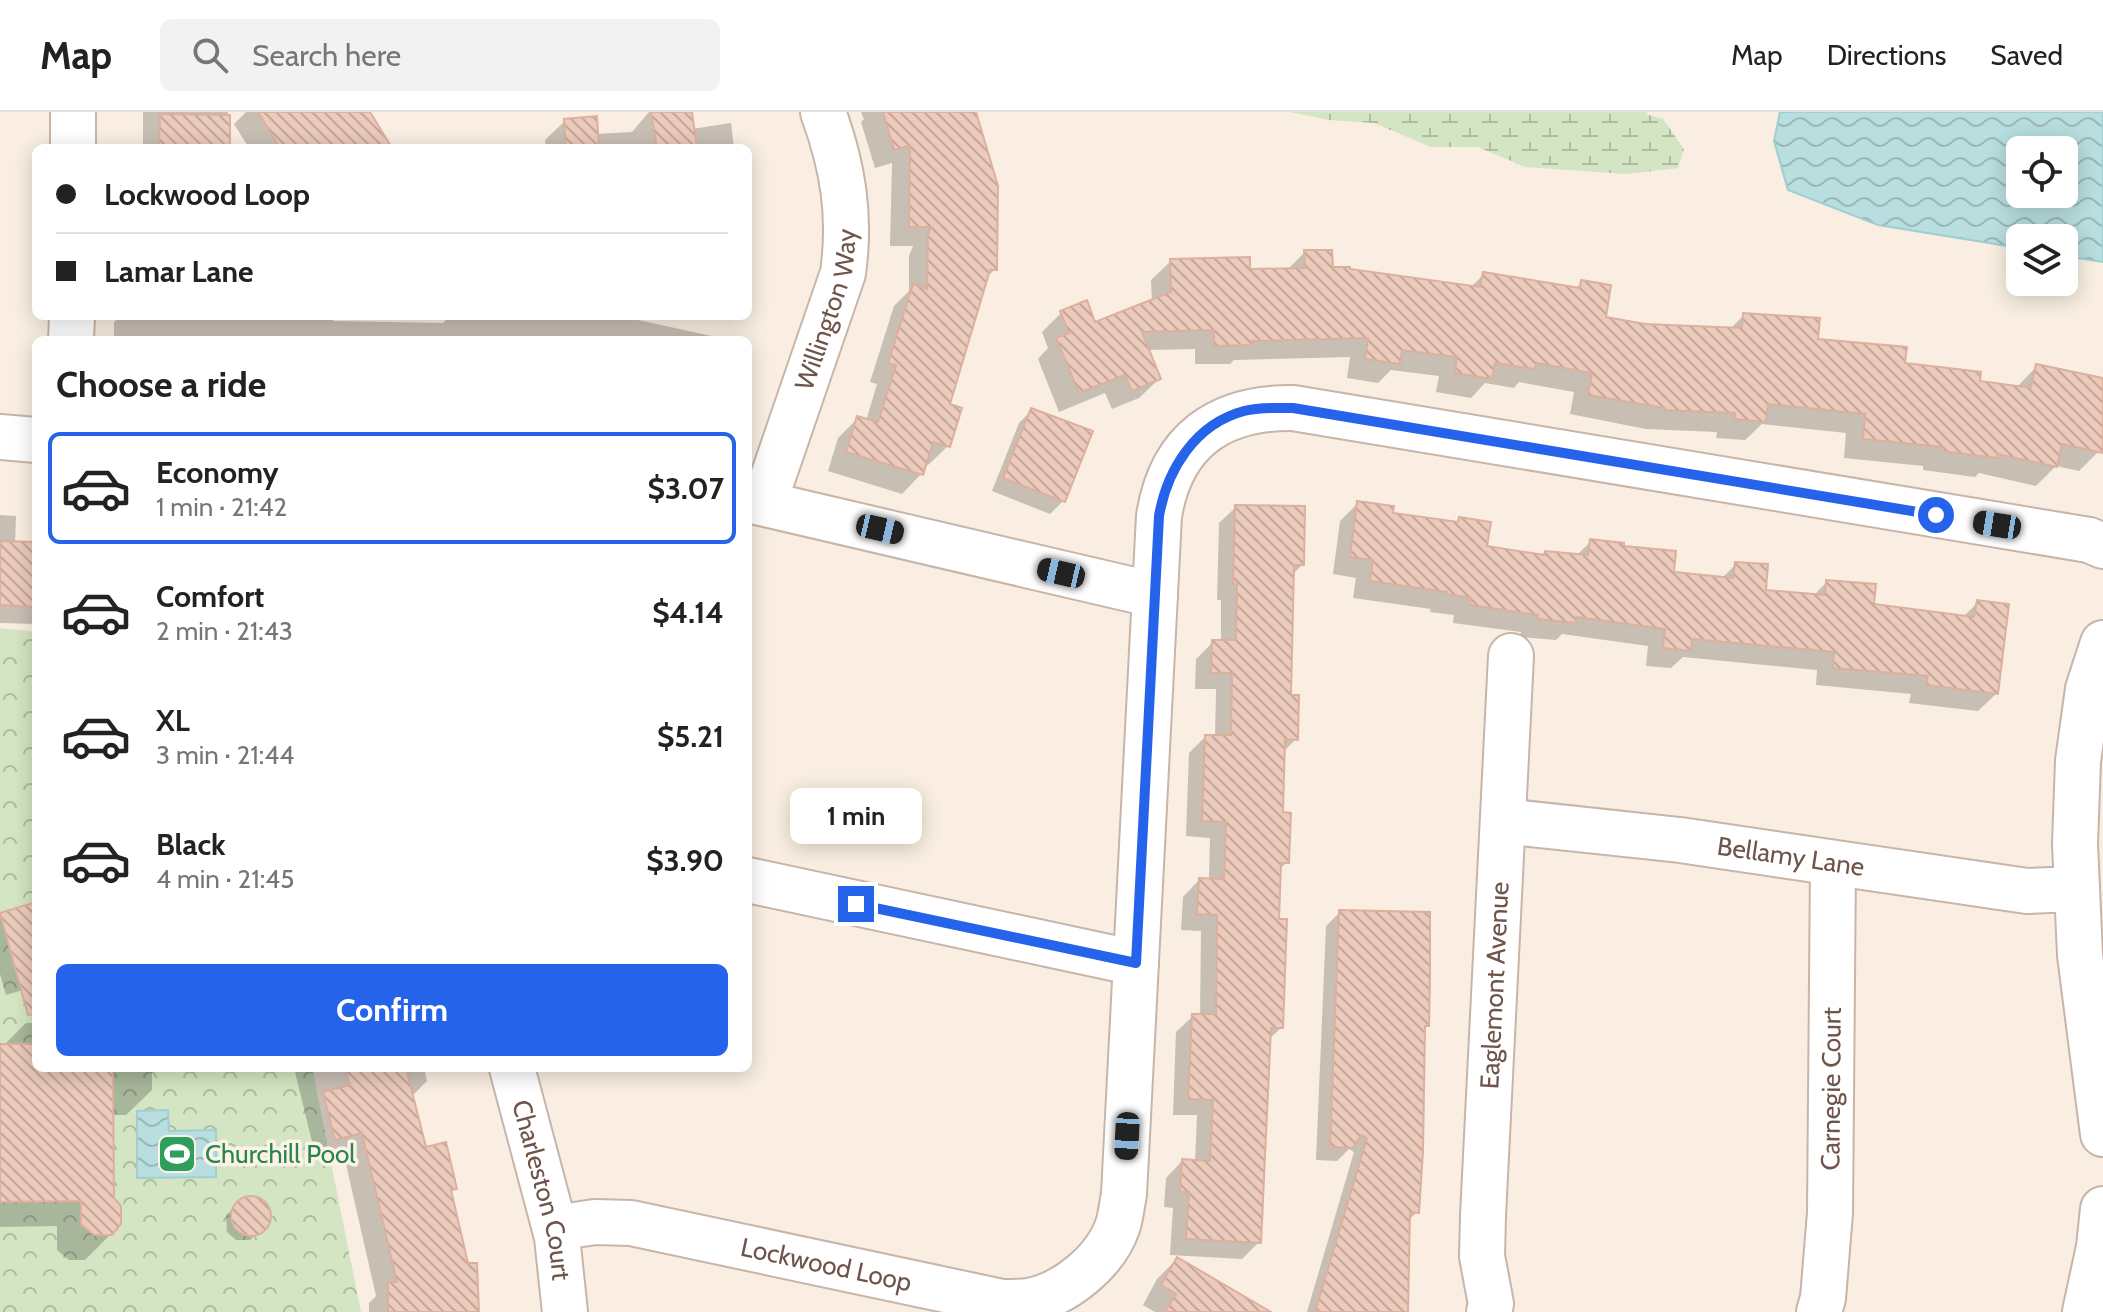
<!DOCTYPE html>
<html lang="en">
<head>
<meta charset="utf-8">
<style>
  body { margin:0; font-family:Cabin,sans-serif; background:#f2f2f2; color:#222; height:100vh; display:flex; flex-direction:column; font-size:30px; white-space:nowrap }
  * { box-sizing:border-box; margin:0 }
  p { font-size:26px; color:#767676 }
  .icon { flex:none; width:44px; height:44px; fill:none; stroke:currentColor; stroke-width:2; stroke-linecap:round; stroke-linejoin:round }
  .map { position:relative; flex:1; overflow:hidden }
  .side { position:absolute; left:32px; top:224px; width:720px; height:736px; display:flex; flex-direction:column; background:#fff; border-radius:12px; box-shadow:0 4px 20px #0003 }
  .side>* { flex:none }
  .top-card { position:absolute; left:32px; top:32px; width:720px; height:176px; border-radius:12px; box-shadow:0 4px 20px #0003; display:grid; align-content:center; height:176px; padding:0 24px; background:#fff }
  .controls { position:absolute; left:2006px; top:24px; display:grid; gap:16px }
  .controls a { display:grid; place-items:center; width:72px; height:72px; border-radius:12px; background:#fff; box-shadow:0 4px 20px #0003; font-size:40px }
  .end { position:absolute; width:36px; height:36px; margin:-18px; border:10px solid #2563eb; background:#fff; box-shadow:0 0 0 4px #fff }
  .from { border-radius:50% }
  .bubble { position:absolute; height:56px; border-radius:12px; background:#fff; box-shadow:0 4px 20px #0003; font-size:26px; font-weight:800; line-height:56px; text-align:center }
  .car { position:absolute; width:24px; height:48px; margin:-24px -12px; border-radius:10px; box-shadow:0 0 6px 2px #0007; background:linear-gradient(#222 24%,#8ab4d8 0 40%,#222 0 76%,#8ab4d8 0 86%,#222 0) }
  .top-card b { display:flex; align-items:center; gap:28px; height:76px; font-size:30px }
  .top-card b+b { border-top:2px solid #e0e0e0 }
  .top-card i { width:20px; height:20px; background:#222 }
  ul { padding:0; list-style:none }
  li { display:flex; align-items:center; gap:24px; height:112px; margin:0 16px 12px; padding:0 8px; border:4px solid transparent; border-radius:12px }
  li div { flex:1 }
  li b { display:block; font-size:30px }
  li em { font-style:normal; font-weight:800 }
  li.active { border-color:#2563eb }
  li>.icon { width:72px; height:72px; stroke-width:1.5 }
  h2 { padding:0 24px; font-size:36px; line-height:96px }
  .cta { display:flex; gap:16px; margin-top:auto; padding:16px 24px }
  .cta a { flex:1; height:92px; border-radius:12px; background:#2563eb; color:#fff; font-size:32px; font-weight:800; line-height:92px; text-align:center }
  header { display:flex; align-items:center; gap:48px; box-sizing:border-box; height:112px; padding:0 40px; background:#fff; border-bottom:2px solid #e0e0e0 }
  header strong { font-size:38px }
  nav { display:flex; gap:44px; margin-inline-start:auto; font-size:28px }
  .search { width:560px; height:72px; background:#f2f2f2; display:flex; align-items:center; gap:20px; box-sizing:border-box; padding:0 28px; border-radius:12px; color:#767676; font-size:30px }
  .map>svg:first-child { display:block }
  .wetland { fill:url(#wetland-marsh) }
  .park { fill:url(#park-crowns) }
  .water { fill:url(#water-waves); stroke:#a0ced1; stroke-width:2; fill-rule:evenodd }
  .shadow { fill:#0003 }
  .building { fill:url(#building-back-hatch); stroke:#ddb09e; stroke-width:2 }
  .lines { fill:none; stroke-linecap:round; stroke-linejoin:round }
  .minor-casing { stroke:#c8b5aa; stroke-width:48 }
  .minor { stroke:#fff; stroke-width:44 }
  .route { stroke:#2563eb; stroke-width:10 }
  .labels { text-anchor:middle; stroke-width:7; stroke-linejoin:round; paint-order:stroke }
  .street-label { font-size:26px; fill:#6e544b; stroke:#fdf2e7 }
  .leisure-label { font-size:26px; fill:#27864d; stroke:#fdf2e7; text-anchor:start }
</style>
</head>
<body>
<header>
<strong>Map</strong>
<div class="search"><svg class="icon" aria-label="search" viewBox="0 0 24 24"><circle cx="10" cy="10" r="6"/><path d="M15 15l6 6"/></svg>Search here</div>
<nav><a>Map</a><a>Directions</a><a>Saved</a></nav>
</header>
<div class="map">
<svg width="2103" height="1200" viewBox="0 0 2103 1200">
  <defs>
    <pattern id="wetland-marsh" width="20" height="14" patternUnits="userSpaceOnUse" patternTransform="scale(2)"><rect width="20" height="14" fill="#d3e5c2"/><path d="M1 5h8M5 5V1M11 12h8M15 12V8" fill="none" stroke="#afbca0"/></pattern>
    <pattern id="park-crowns" width="20" height="18" patternUnits="userSpaceOnUse" patternTransform="scale(2)"><rect width="20" height="18" fill="#d3e5c2"/><path d="M2 6a3 3 0 1 1 6 0M12 15a3 3 0 1 1 6 0" fill="none" stroke="#afbca0"/></pattern>
    <pattern id="water-waves" width="16" height="10" patternUnits="userSpaceOnUse" patternTransform="scale(2)"><rect width="16" height="10" fill="#b8dee0"/><path d="M0 5q4-4 8 0t8 0" fill="none" stroke="#9ab7b8"/></pattern>
    <pattern id="building-back-hatch" width="6" height="6" patternUnits="userSpaceOnUse" patternTransform="scale(2)"><rect width="6" height="6" fill="#eccabc"/><path d="M-1 5l2 2M0 0l6 6M5-1l2 2" fill="none" stroke="#c3a79b"/></pattern>
  </defs>
  <rect width="100%" height="100%" fill="#f9eee1"/>
  <path class="wetland" d="M1290 0H1649L1645 2 1663 7 1684 37 1678 56 1626 62 1525 55 1478 35H1431L1374 11 1329 8Z"/>
  <path class="park" d="M0 516 36 520V956H312L361 1200H0Z"/>
  <path class="water" d="M1780 0H2103V150L2064 144V126H2020V136L1878 113 1788 78 1774 29ZM2020 38H2064V82H2020Z
    M168 998 169 1019 216 1018V1065L137 1066V999Z"/>
  <path class="shadow" d="M134 0H228V36H143V0Z
    M246 0H368L365 36H249L234 12Z
    M649 0H690L692 17 731 11 734 36H546L545 28 565 9 596 22 632 20Z
    M861 0H974L995 157 986 166 947 293 948 334 928 353 924 352 921 362 902 382 828 359 838 326 858 306 866 309 877 272 870 270 894 194 909 179V144L913 134H890L892 51 875 56 861 10 864 7Z
    M1305 140 1331 157 1470 176 1484 162 1575 177 1582 170 1603 207 1645 214 1730 217 1744 203 1816 229 1978 271 2016 276 2037 254 2103 268V321L2099 339 2079 359 2056 354 2036 374 1979 361 1975 365 1923 358V354L1844 346 1846 321 1762 312 1745 328 1716 326 1717 320 1646 317 1570 302 1574 280 1519 270 1514 276 1485 271 1471 286 1436 280 1439 264 1391 258 1378 271 1347 266 1350 245 1234 248 1230 252H1195V237L1147 238 1159 267 1139 286 1112 297 1105 281 1059 300 1038 247 1048 236 1042 220 1061 201 1094 212 1152 189 1151 168 1171 149 1248 159 1287 158Z
    M120 204H301L333 205V209L443 211 449 205 532 207 535 204H620L716 225V228H114V210Z
    M1032 298 1063 389 1050 402 992 379 1019 311Z
    M1358 391 1391 402 1455 412 1460 407 1484 436 1541 445 1545 441 1576 444 1591 429 1672 462 1721 467 1736 452 1764 480 1813 484 1827 470 1872 494 1962 506 1978 490 1996 582 1978 599 1909 591 1911 582 1816 573 1817 558 1683 545 1671 556 1646 554 1648 534 1562 522 1556 528 1520 525 1521 520 1453 511 1454 503 1430 500 1431 497 1353 486 1356 466 1333 462 1340 409Z
    M1236 395 1302 453 1292 463 1289 585 1296 627 1283 640 1281 702 1287 750 1278 759 1276 809 1281 916 1268 928 1259 1130 1242 1147 1170 1143 1173 1096 1164 1095 1166 1066 1182 1049 1195 1050 1197 1003H1173L1176 920 1193 904H1200L1201 819 1181 818 1183 785 1199 768H1209L1210 726 1186 724 1189 641 1205 625H1215L1216 577H1195L1196 547 1213 530H1221V488H1217L1219 411Z
    M0 403 16 404 15 431 36 432V512L0 511Z
    M36 793V874L6 883 0 862V803Z
    M1340 800 1427 913 1423 917 1417 1100 1408 1109 1406 1197 1408 1200H1307L1354 1040 1349 1037 1337 1049 1316 1048 1326 814Z
    M26 911H36V956H152V978L126 1003H111V1122L85 1148H69L57 1138V1114L0 1115V934H3Z
    M294 956H424L427 969 411 985 424 1037 455 1076 449 1082 475 1200H369V1191L376 1184 343 1039 316 1046Z
    M258 1086 268 1096 269 1111 250 1128H236L227 1120 226 1103 244 1087Z
    M1177 1147 1253 1200H1155L1143 1193 1157 1167Z"/>
  <path class="building" d="M258 0H370L392 36H280Z
    M651 0H692L697 36H657Z
    M883 0H976L998 74 997 158H990L950 292 962 296 950 335 933 330 923 363 846 340 857 304 878 310 896 253 888 251 913 172 927 177 928 123 931 115H909L910 33 894 38Z
    M160 2 230 3V36H159Z
    M597 4 599 36H566L564 7Z
    M1304 138H1332L1333 155H1350V157L1480 175 1483 160 1580 176 1581 168 1611 173 1606 205 1645 212 1742 216 1743 201 1820 206 1818 227 1907 235 1905 251 1981 260 1980 269 2031 276 2036 252 2103 266V341L2062 332 2057 355 1997 342V346L1941 339 1942 335 1863 327 1865 302 1768 292 1766 310 1735 307V301L1665 298V296L1588 283 1592 261 1536 251 1535 257 1495 251 1492 267 1455 261 1457 245 1402 238 1400 252 1365 247 1368 226 1252 229V233L1214 234V218L1142 220 1161 267 1132 279 1125 263 1079 281 1056 226 1069 221 1060 199 1087 188 1095 210 1171 180 1170 147 1250 145V157L1305 156Z
    M1031 296 1093 319 1065 390 1003 366Z
    M1357 389 1394 394 1393 401 1458 410 1459 405 1491 410 1487 434 1544 443 1545 439 1588 443 1590 427 1624 431V434L1676 439 1674 460 1733 466 1735 450 1768 452 1766 478 1825 483 1826 468 1876 472 1874 492 1974 505 1977 488 2009 492 1998 582 1926 573 1928 564 1833 556 1834 540 1692 527 1691 539 1663 536 1665 517 1576 505V511L1537 507 1538 503 1470 493 1471 486 1447 482V480L1370 469 1373 448 1350 445Z
    M1235 393 1305 394 1304 453H1294L1291 583H1299L1298 628 1285 627 1283 700 1291 701 1289 751H1281L1279 807H1287L1283 916H1271L1261 1131 1186 1127 1189 1080H1180L1182 1047 1210 1049 1213 988 1188 987 1192 902H1216L1217 803 1197 802 1199 766 1224 767 1226 710 1202 709 1205 623H1231L1232 561H1211L1212 528H1236L1237 472H1233Z
    M0 429 36 430V495L0 493Z
    M36 790V902L28 903 0 801Z
    M1339 798 1430 800V864L1429 914H1425L1423 1039 1419 1101 1410 1100 1408 1200H1315L1367 1026 1361 1023 1353 1036 1330 1035Z
    M0 932H36V956H113L114 1086 121 1094V1112L112 1123H94L81 1112V1089L0 1090Z
    M345 956H406L426 1035 446 1030 457 1077 451 1078 468 1151H477L479 1200H388V1170H397L362 1021 335 1028 323 980 350 973Z
    M231 1104a20 20 0 1 1 40 0a20 20 0 1 1-40 0Z
    M1177 1145 1271 1200H1165L1176 1182 1161 1173Z"/>
  <g class="lines">
    <g class="minor-casing">
      <g id="minor">
        <path d="M73 36V0"/>
        <path d="M71 228 72 204"/>
        <path d="M0 325 36 328"/>
        <path d="M748 388 1155 483"/>
        <path id="s1" d="M764 391 843 161C851 104 843 54 823 0"/>
        <path d="M2103 531 2088 577 2078 649 2075 732 2080 843 2103 1022"/>
        <path id="s2" d="M1503 709 1680 728 2027 779 2077 777"/>
        <path d="M748 768 1136 851"/>
        <path id="s3" d="M512 956 557 1125 565 1200"/>
        <path id="s4" d="M555 1116 595 1110 631 1111 1002 1190C1011 1190 1020 1190 1028 1189 1065 1183 1106 1149 1118 1113 1121 1103 1122 1092 1124 1082L1159 404C1171 329 1219 295 1293 296L2089 428 2103 434"/>
        <path id="s5" d="M1489 1200 1491 1192 1482 1144 1483 1104 1511 544"/>
        <path id="s6" d="M1819 1200 1823 1186 1830 1101 1833 752"/>
        <path d="M2085 1200 2099 1135 2103 1097"/>
      </g>
    </g>
    <use href="#minor" class="minor"/>
  </g>
  <g class="lines">
    <path class="route" d="M856 792 1136 851 1159 404C1167 358 1195 312 1244 299 1260 295 1276 296 1293 296L1936 403"/>
  </g>
  <defs>
    <g id="stadium-square" transform="scale(2)"><rect x="-9" y="-9" width="18" height="18" rx="4" fill="#2e9e5b" stroke="#fdf2e7"/><path d="M0-5a6.5 5 0 1 0 0 10a6.5 5 0 1 0 0-10ZM-3.5-1.8h7v3.6h-7Z" fill="#fff"/></g>
  </defs>
  <g fill-rule="evenodd">
    <use href="#stadium-square" x="177" y="1042"/>
  </g>
  <g class="labels">
    <g class="street-label">
      <text dy="9" stroke="none"><textPath href="#s1" startOffset="204">Willington Way</textPath></text>
      <text dy="9" stroke="none"><textPath href="#s2" startOffset="290">Bellamy Lane</textPath></text>
      <text dy="9" stroke="none"><textPath href="#s5" startOffset="328">Eaglemont Avenue</textPath></text>
      <text dy="9" stroke="none"><textPath href="#s6" startOffset="224">Carnegie Court</textPath></text>
      <text dy="9" stroke="none"><textPath href="#s3" startOffset="126">Charleston Court</textPath></text>
      <text dy="9" stroke="none"><textPath href="#s4" startOffset="276">Lockwood Loop</textPath></text>
    </g>
    <g class="leisure-label">
      <text x="205" y="1051">Churchill Pool</text>
    </g>
  </g>
</svg>
<div class="controls">
<a><svg class="icon" aria-label="locate" viewBox="0 0 24 24"><circle cx="12" cy="12" r="6"/><path d="M12 2v4M12 18v4M2 12h4M18 12h4"/></svg></a>
<a><svg class="icon" aria-label="layers" viewBox="0 0 24 24"><path d="M12 4l9 5-9 5-9-5zM3 14l9 5 9-5"/></svg></a>
</div>
<i class="end from" style="left:1936px;top:403px"></i>
<i class="end" style="left:856px;top:792px"></i>
<div class="bubble" style="left:790px;top:676px;width:132px">1 min</div>
<i class="car" style="left:1997px;top:413px;rotate:279deg"></i>
<i class="car" style="left:880px;top:417px;rotate:103deg"></i>
<i class="car" style="left:1061px;top:461px;rotate:283deg"></i>
<i class="car" style="left:1127px;top:1024px;rotate:183deg"></i>
<div class="top-card">
<b><i class="from"></i>Lockwood Loop</b>
<b><i></i>Lamar Lane</b>
</div>
<section class="side">
<h2>Choose a ride</h2>
<ul>
<li class="active"><svg class="icon" aria-label="car" viewBox="0 0 24 24"><path d="M5 17H2v-5l4-1 3-4h7l3 4 3 1v5h-3M9 17h6M6 11h13"/><circle cx="7" cy="17" r="2"/><circle cx="17" cy="17" r="2"/></svg><div><b>Economy</b><p>1 min · 21:42</p></div><em>$3.07</em></li>
<li><svg class="icon" aria-label="car" viewBox="0 0 24 24"><path d="M5 17H2v-5l4-1 3-4h7l3 4 3 1v5h-3M9 17h6M6 11h13"/><circle cx="7" cy="17" r="2"/><circle cx="17" cy="17" r="2"/></svg><div><b>Comfort</b><p>2 min · 21:43</p></div><em>$4.14</em></li>
<li><svg class="icon" aria-label="car" viewBox="0 0 24 24"><path d="M5 17H2v-5l4-1 3-4h7l3 4 3 1v5h-3M9 17h6M6 11h13"/><circle cx="7" cy="17" r="2"/><circle cx="17" cy="17" r="2"/></svg><div><b>XL</b><p>3 min · 21:44</p></div><em>$5.21</em></li>
<li><svg class="icon" aria-label="car" viewBox="0 0 24 24"><path d="M5 17H2v-5l4-1 3-4h7l3 4 3 1v5h-3M9 17h6M6 11h13"/><circle cx="7" cy="17" r="2"/><circle cx="17" cy="17" r="2"/></svg><div><b>Black</b><p>4 min · 21:45</p></div><em>$3.90</em></li>
</ul>
<div class="cta"><a>Confirm</a></div>
</section>
</div>
</body>
</html>
